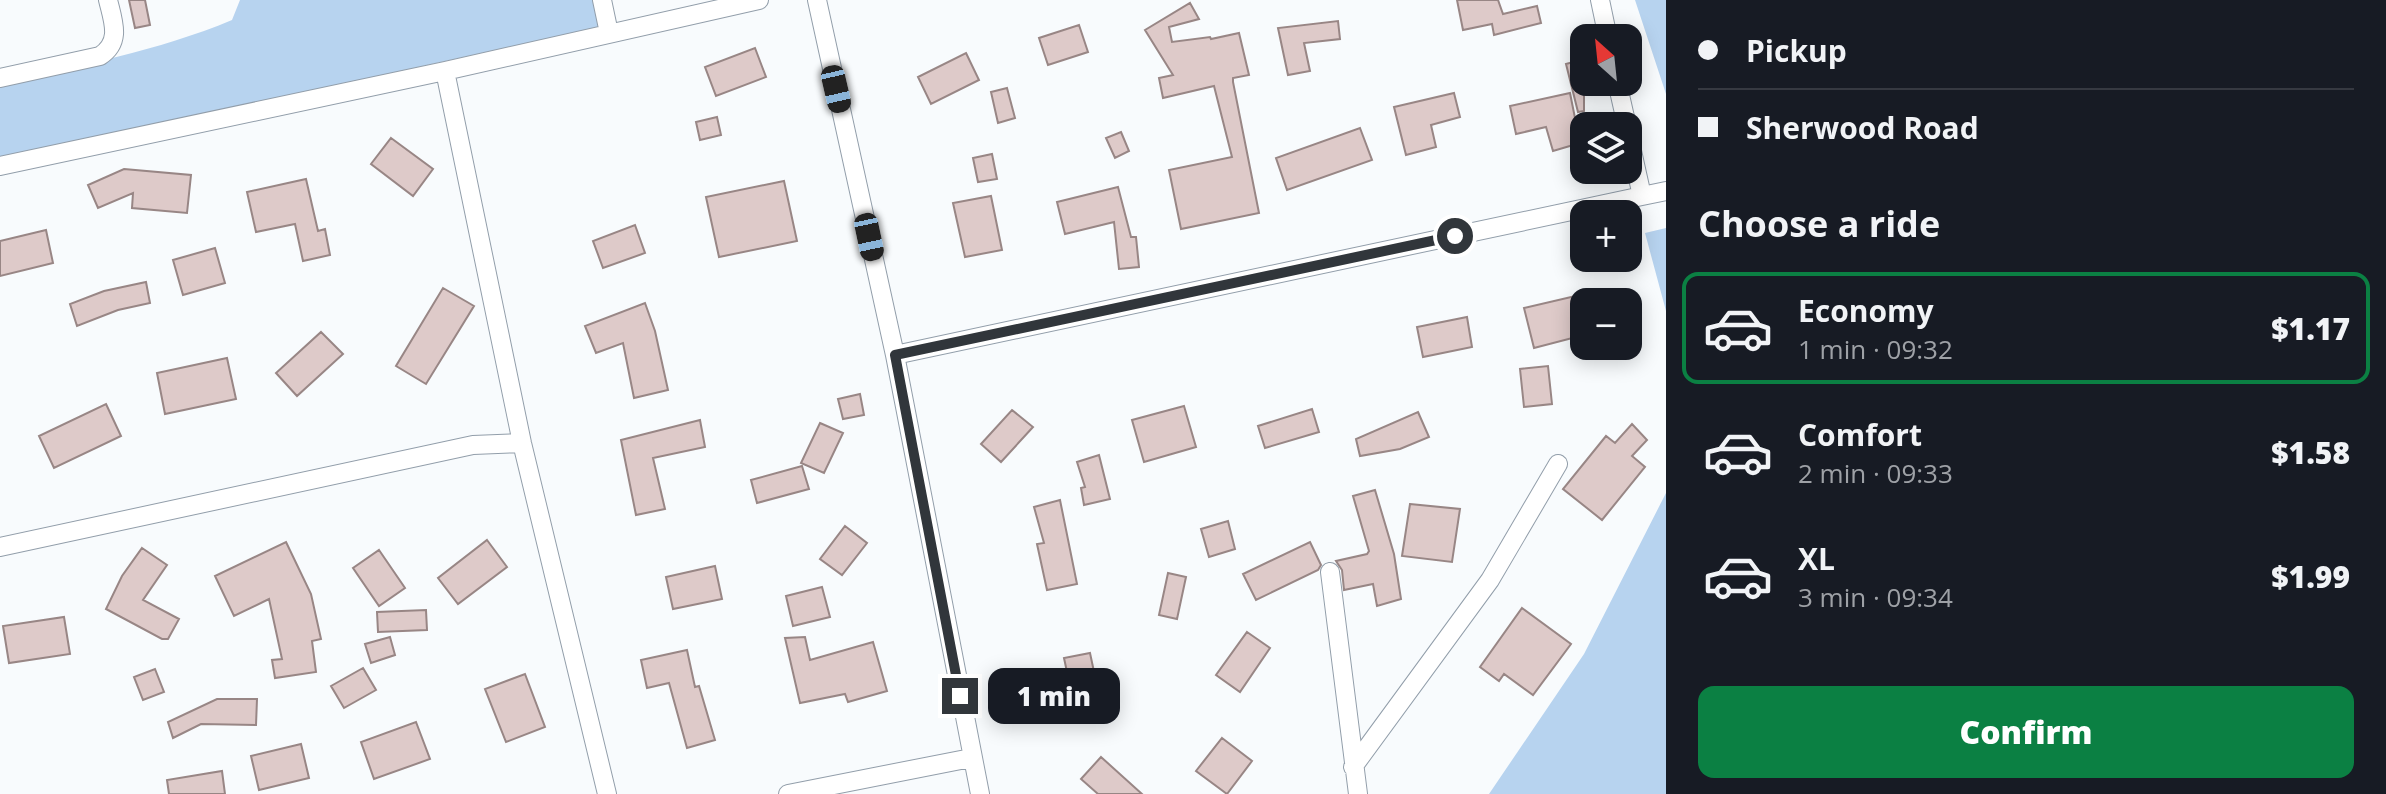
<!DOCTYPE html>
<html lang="en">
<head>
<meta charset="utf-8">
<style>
  body { margin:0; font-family:"Open Sans",sans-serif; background:#242831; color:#f1f3f6; height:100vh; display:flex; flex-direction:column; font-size:30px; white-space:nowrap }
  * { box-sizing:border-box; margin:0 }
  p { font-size:26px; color:#9ea1a6 }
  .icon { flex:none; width:44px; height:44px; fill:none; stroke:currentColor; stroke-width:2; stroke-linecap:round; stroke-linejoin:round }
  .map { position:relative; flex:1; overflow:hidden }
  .drawer { display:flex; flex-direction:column; background:#171b24; width:720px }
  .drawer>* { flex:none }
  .top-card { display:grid; align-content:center; height:176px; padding:0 32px; background:#171b24 }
  .needle { width:52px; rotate:333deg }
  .buttons { position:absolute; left:1570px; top:24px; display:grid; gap:16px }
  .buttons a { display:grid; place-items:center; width:72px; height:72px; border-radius:16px; background:#171b24; box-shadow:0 4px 20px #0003; font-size:40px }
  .end { position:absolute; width:36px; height:36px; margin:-18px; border:10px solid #31363b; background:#fff; box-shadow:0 0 0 4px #fff }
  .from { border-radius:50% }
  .bubble { position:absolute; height:56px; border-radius:16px; background:#171b24; box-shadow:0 4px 20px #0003; font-size:26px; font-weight:800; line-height:56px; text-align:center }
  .car { position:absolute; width:24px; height:48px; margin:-24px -12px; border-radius:10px; box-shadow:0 0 6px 2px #0007; background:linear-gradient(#222 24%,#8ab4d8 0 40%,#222 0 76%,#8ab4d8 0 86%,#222 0) }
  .top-card b { display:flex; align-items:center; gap:28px; height:76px; font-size:30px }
  .top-card b+b { border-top:2px solid #363941 }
  .top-card i { width:20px; height:20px; background:#f1f3f6 }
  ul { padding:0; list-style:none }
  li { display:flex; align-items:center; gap:24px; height:112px; margin:0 16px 12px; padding:0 16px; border:4px solid transparent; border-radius:16px }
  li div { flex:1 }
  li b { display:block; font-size:30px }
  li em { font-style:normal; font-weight:800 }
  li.on { border-color:#0b8043 }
  li>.icon { width:72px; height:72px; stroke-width:1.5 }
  h2 { padding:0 32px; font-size:36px; line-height:96px }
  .action { display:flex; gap:16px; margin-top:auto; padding:16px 32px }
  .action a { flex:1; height:92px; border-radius:16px; background:#0b8043; color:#fff; font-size:32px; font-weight:800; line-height:92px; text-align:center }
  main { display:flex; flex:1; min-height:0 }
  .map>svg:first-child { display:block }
  .green { fill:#b7d3ef }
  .building { fill:#decac9; stroke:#988685; stroke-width:2 }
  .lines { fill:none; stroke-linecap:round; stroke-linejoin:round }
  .minor-casing { stroke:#929eaa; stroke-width:20 }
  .minor { stroke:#fff; stroke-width:18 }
  .route { stroke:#31363b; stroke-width:10 }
</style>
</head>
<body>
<main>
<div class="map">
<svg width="1666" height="794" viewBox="0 0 1666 794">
  <rect width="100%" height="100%" fill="#f8fbfd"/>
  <path class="green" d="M240 0H593L599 27 0 160V83C78 66 158 51 232 20Z
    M1635 0H1666V94Z
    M1666 228V311L1645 233Z
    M1666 493V794H1489L1584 654Z"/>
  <path class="building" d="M129 0H145L150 25 135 28Z
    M1457 0H1498L1503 14 1537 6 1541 23 1494 35 1492 24 1463 30Z
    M1190 3 1199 19 1169 27 1172 42 1210 37 1211 39 1239 33 1249 75 1233 78V82L1259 213 1181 229 1169 170 1232 157 1214 86 1163 98 1159 78 1173 75 1145 30Z
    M1338 21 1340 39 1304 43 1310 71 1288 75 1278 28Z
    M1079 25 1088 52 1048 65 1039 38Z
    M755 48 766 77 716 96 705 67Z
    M966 53 979 80 931 104 918 77Z
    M1584 59V111L1578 112 1566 64Z
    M1007 88 1015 118 998 123 991 92Z
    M1454 93 1460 117 1431 125 1436 147 1406 155 1394 107Z
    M1570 93 1580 143 1553 151 1546 127 1516 134 1510 106Z
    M717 117 721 135 700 140 696 122Z
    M1360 128 1372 160 1287 190 1276 158Z
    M1121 132 1129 151 1115 158 1106 138Z
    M391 138 433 169 413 196 371 164Z
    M992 154 997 179 978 182 973 158Z
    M124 169 191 175 187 213 132 208 133 193 98 208 88 185Z
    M306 179 318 231 325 229 330 255 303 261 295 224 256 232 247 192Z
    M784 181 797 241 719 257 706 197Z
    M1118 187 1131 237H1136L1139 267 1119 269 1114 222 1065 234 1057 202Z
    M991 196 1002 250 965 257 953 203Z
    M635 225 645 253 603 268 593 241Z
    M46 230 53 263 0 276V241Z
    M215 248 225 283 183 295 173 260Z
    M146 282 150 303 118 310 77 326 70 304 104 291Z
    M443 288 474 306 426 384 396 366Z
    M1584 294V335L1534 348 1524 308Z
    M645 303 655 331 668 390 634 398 623 343 596 353 585 326Z
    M1467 317 1472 347 1423 357 1417 327Z
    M321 332 343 354 297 396 276 373Z
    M227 358 236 399 165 414 157 373Z
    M1548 366 1552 404 1524 407 1520 369Z
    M860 394 864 415 843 419 838 399Z
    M106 404 121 436 54 468 39 436Z
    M1184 406 1196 447 1144 462 1132 420Z
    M1312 409 1319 432 1265 448 1258 426Z
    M1012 410 1033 427 1001 462 981 444Z
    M1418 412 1429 437 1400 449 1360 456 1356 439Z
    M700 420 705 447 653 458 665 509 636 515 621 440Z
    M820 423 843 433 824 473 801 463Z
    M1632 424 1647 440 1632 456 1645 467 1602 520 1563 489 1606 436 1615 443Z
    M1099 455 1110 499 1084 505 1081 488 1085 487 1077 462Z
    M802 466 809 489 757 503 751 480Z
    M1375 490 1394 554 1401 599 1377 606 1373 584 1344 590 1342 570 1336 561 1367 554 1369 551 1353 496Z
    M1060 500 1077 584 1047 590 1037 544 1044 543 1034 507Z
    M1410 504 1460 509 1452 562 1402 556Z
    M1228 521 1235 549 1209 557 1201 529Z
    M845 526 867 543 842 575 820 559Z
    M487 540 507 567 458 604 438 578Z
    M286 542 311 594 321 639 312 641 316 672 275 678 272 660 282 659 269 599 234 616 215 576Z
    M1310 542 1321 565 1318 570 1256 600 1243 574Z
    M142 548 167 565 143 600 179 619 168 639H162L106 609 122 576Z
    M379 550 405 588 379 606 353 568Z
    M715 566 722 599 673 609 666 577Z
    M1168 573 1186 577 1177 619 1159 615Z
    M822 587 830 617 793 626 786 596Z
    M1522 608 1571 644 1533 695 1504 674 1499 681 1480 667Z
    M426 610 427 630 378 632 377 612Z
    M64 617 70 654 9 663 3 626Z
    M1247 632 1270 648 1240 692 1216 675Z
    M390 637 395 655 371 663 365 644Z
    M805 637 810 660 873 642 887 691 848 702 845 694 800 703 785 638Z
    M687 650 695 687 699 686 715 740 687 748 669 683 647 688 641 660Z
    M1090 653 1100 700 1074 705 1064 658Z
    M363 668 376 690 344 708 331 686Z
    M155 669 164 692 143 700 134 677Z
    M525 674 545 727 506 742 485 689Z
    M217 699H257L256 725 201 724 173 738 168 722Z
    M416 722 430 759 374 779 361 742Z
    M1222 738 1252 761 1227 794 1196 771Z
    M301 744 309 778 259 790 251 756Z
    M1101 757 1142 794H1098L1081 779Z
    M222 771 225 794H169L167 780Z"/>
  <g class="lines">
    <g class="minor-casing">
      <path id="minor" d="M602 0 609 33
        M817 0 895 355 980 794
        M1600 0 1608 38
        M445 71 522 443 607 794
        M0 78 100 56C122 42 113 21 108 0
        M1617 82 1627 126
        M0 166 445 71 759 0
        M1642 196 1666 191
        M895 355 1642 196 1628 133
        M0 547 473 445 522 443
        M1330 572 1358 794
        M1353 767 1490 580 1558 464
        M788 794 971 758"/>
    </g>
    <use href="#minor" class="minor"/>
  </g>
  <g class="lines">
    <path class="route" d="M960 696 895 355 1455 236"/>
  </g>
</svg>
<div class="buttons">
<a><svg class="needle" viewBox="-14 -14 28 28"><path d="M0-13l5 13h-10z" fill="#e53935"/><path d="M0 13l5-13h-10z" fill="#9ea1a6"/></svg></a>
<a><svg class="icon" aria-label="layers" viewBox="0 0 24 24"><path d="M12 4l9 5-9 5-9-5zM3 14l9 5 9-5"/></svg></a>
<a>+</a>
<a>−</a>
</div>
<i class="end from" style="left:1455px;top:236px"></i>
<i class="end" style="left:960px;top:696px"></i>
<div class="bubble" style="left:988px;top:668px;width:132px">1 min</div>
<i class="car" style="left:836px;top:89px;rotate:167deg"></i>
<i class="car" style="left:869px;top:237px;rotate:168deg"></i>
</div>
<section class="drawer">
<div class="top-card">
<b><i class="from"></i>Pickup</b>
<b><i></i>Sherwood Road</b>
</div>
<h2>Choose a ride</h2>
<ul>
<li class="on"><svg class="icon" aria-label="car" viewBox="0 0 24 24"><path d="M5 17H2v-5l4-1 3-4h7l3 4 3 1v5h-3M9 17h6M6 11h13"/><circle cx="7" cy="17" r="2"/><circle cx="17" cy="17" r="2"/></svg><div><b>Economy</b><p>1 min · 09:32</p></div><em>$1.17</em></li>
<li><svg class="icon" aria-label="car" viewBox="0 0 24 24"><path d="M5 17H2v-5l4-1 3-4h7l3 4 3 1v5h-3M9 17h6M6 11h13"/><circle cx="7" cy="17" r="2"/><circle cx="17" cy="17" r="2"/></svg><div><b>Comfort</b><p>2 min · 09:33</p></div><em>$1.58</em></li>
<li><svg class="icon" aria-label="car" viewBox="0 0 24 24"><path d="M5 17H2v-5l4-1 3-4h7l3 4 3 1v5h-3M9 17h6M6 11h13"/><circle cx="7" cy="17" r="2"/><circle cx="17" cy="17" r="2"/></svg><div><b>XL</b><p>3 min · 09:34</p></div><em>$1.99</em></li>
</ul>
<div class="action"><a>Confirm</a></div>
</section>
</main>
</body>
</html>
